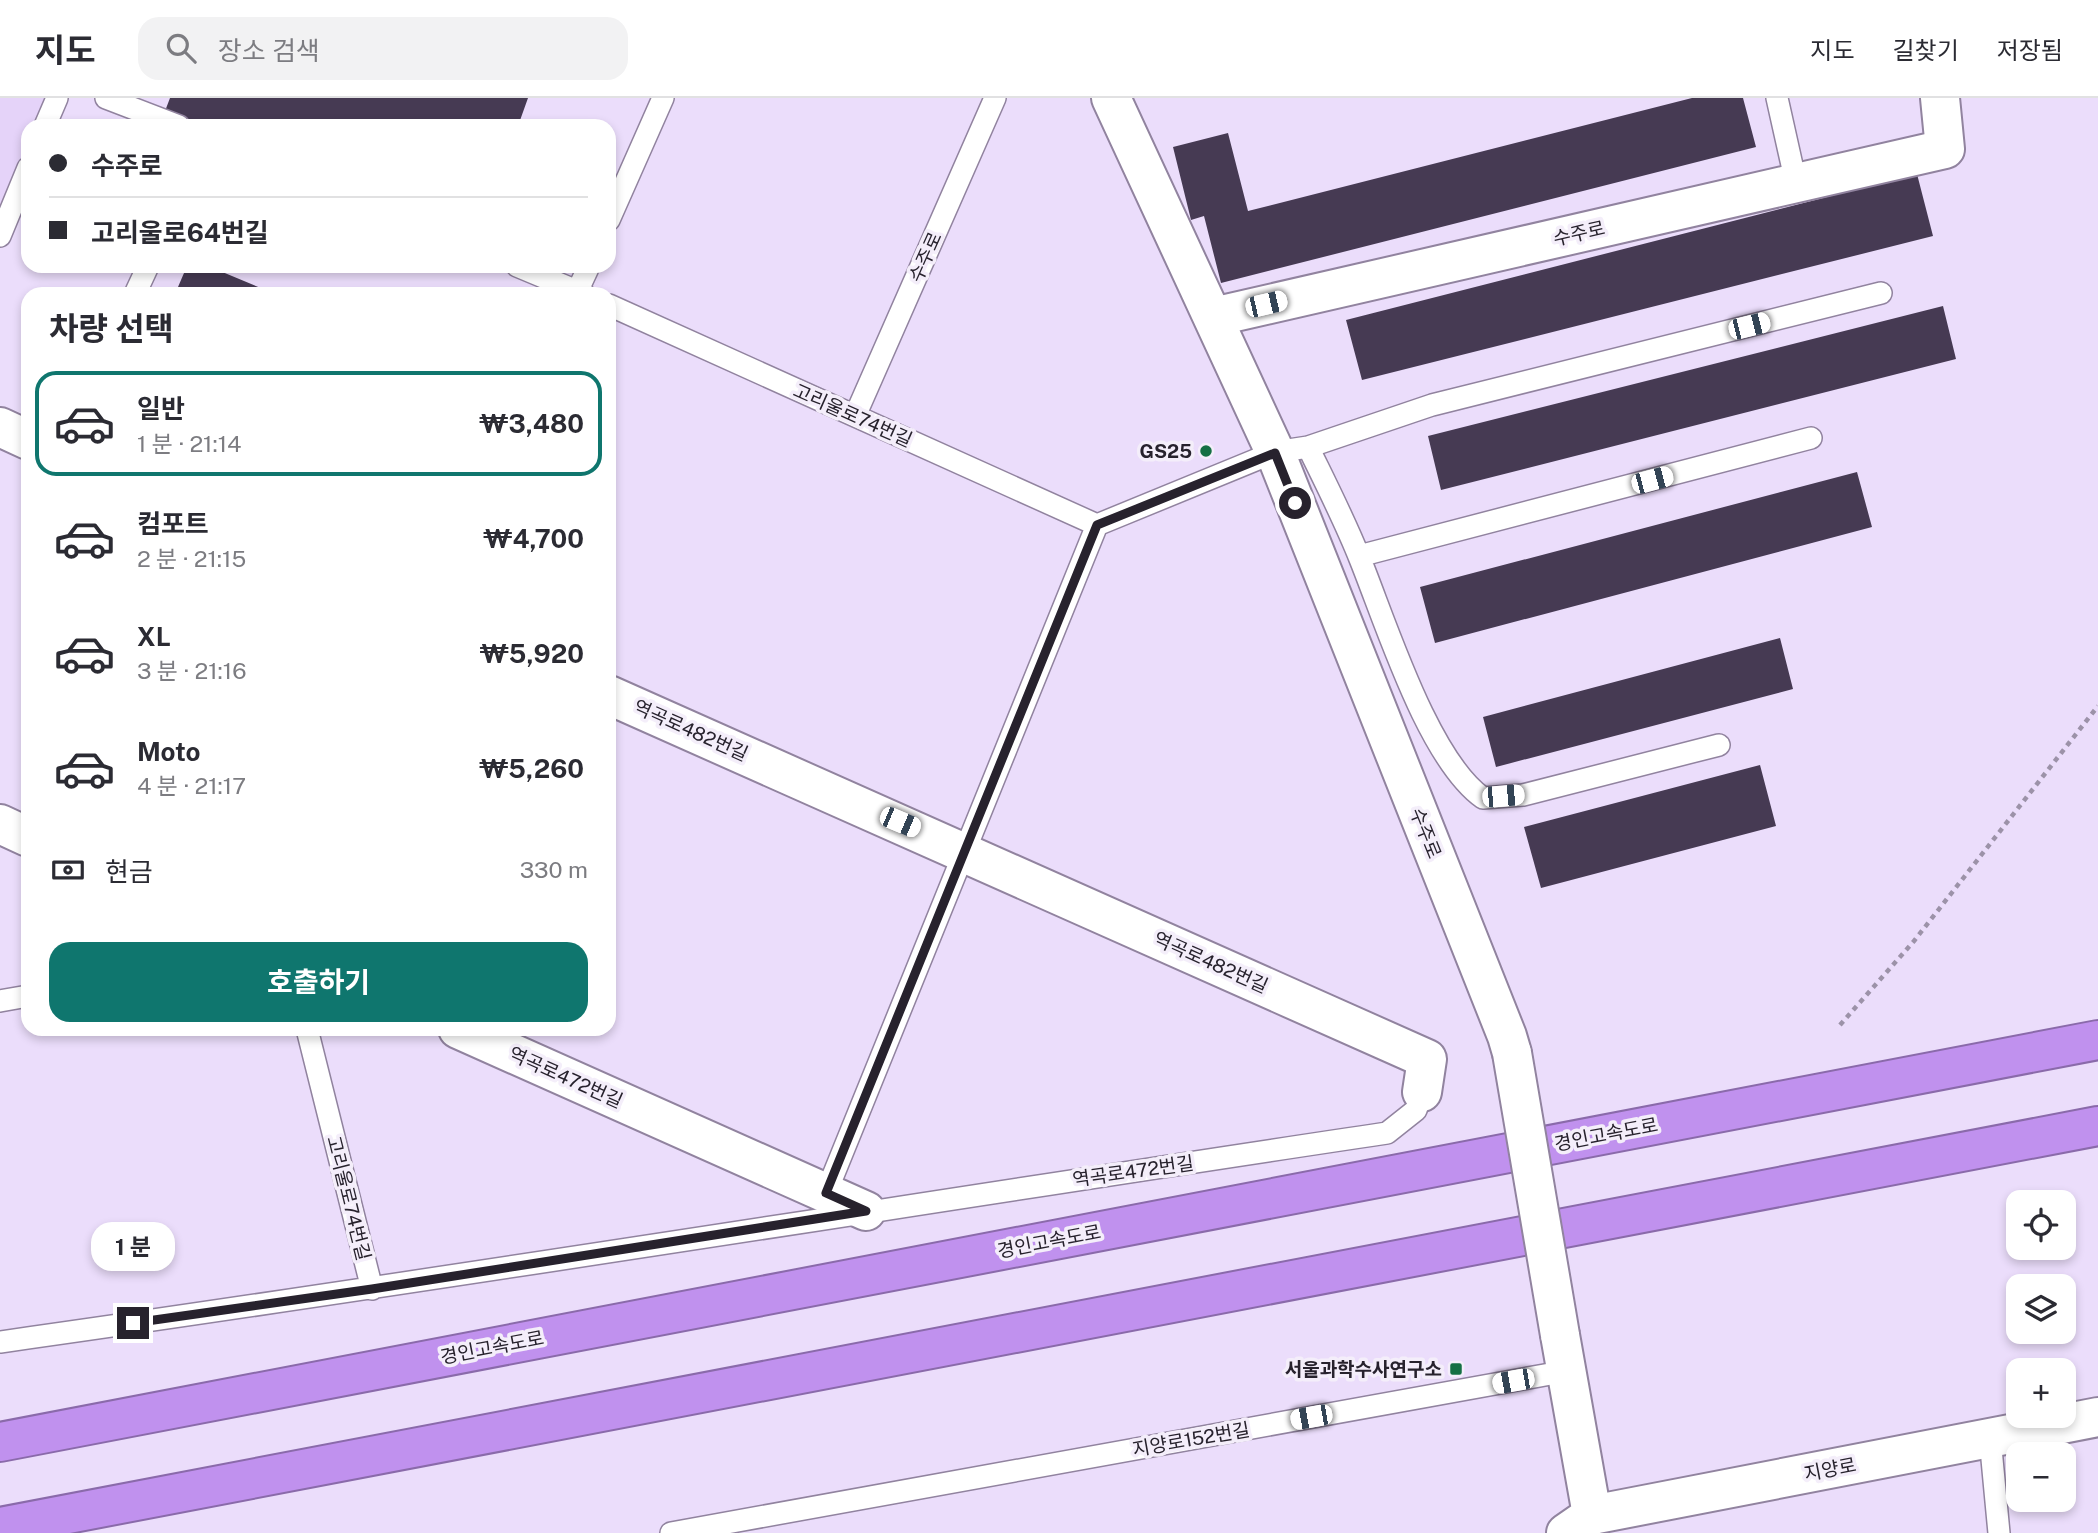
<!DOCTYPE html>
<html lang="ko">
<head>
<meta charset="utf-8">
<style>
  body { margin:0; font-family:"Public Sans","Noto Sans KR",sans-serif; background:#f2f2f3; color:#2b2b33; height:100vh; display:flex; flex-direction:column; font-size:26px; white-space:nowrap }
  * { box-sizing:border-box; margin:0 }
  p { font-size:23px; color:#7c7c81 }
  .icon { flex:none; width:38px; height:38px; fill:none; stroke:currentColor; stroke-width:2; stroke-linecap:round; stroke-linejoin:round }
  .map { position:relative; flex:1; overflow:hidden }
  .details { position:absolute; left:21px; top:189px; width:595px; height:749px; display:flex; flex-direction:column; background:#fff; border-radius:21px; box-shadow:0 4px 10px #0003 }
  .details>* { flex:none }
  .hud { position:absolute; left:21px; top:21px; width:595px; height:154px; border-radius:21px; box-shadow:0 4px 10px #0003; display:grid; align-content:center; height:154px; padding:0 28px; background:#fff }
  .tools { position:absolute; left:2006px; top:1092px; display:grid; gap:14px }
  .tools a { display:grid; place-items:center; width:70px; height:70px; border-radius:14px; background:#fff; box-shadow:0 4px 10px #0003; font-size:35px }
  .end { position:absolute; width:32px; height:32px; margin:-16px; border:9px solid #27222d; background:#fff; box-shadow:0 0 0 4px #fff }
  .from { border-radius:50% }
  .bubble { position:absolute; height:49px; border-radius:21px; background:#fff; box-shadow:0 4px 10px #0003; font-size:23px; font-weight:700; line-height:49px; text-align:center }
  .car { position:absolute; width:21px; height:42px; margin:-21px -10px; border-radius:9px; box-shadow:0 0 5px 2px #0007; background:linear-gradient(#fff 24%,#345 0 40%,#fff 0 76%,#345 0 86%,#fff 0) }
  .hud b { display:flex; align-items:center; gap:24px; height:66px; font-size:26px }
  .hud b+b { border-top:2px solid #e1e1e2 }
  .hud i { width:18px; height:18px; background:#2b2b33 }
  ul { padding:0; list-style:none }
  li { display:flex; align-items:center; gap:21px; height:105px; margin:0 14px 10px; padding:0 14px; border:4px solid transparent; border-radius:21px }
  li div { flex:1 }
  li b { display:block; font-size:26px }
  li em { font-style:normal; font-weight:700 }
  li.on { border-color:#0f766e }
  li>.icon { width:63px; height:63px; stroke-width:1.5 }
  h2 { padding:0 28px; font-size:32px; line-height:84px }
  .pay { display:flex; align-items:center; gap:18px; height:77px; padding:0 28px; font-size:26px }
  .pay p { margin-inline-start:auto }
  .cta { display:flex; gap:14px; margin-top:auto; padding:14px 28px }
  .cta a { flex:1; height:80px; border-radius:21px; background:#0f766e; color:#fff; font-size:28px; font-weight:700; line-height:80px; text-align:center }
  header { display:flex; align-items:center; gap:42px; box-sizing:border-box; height:98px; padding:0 35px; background:#fff; border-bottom:2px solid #e1e1e2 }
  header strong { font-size:33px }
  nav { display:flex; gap:38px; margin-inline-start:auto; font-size:24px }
  .search { width:490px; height:63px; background:#f2f2f3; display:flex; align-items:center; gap:18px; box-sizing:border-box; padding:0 24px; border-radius:21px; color:#7c7c81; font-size:26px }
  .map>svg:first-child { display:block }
  .built { fill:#e5d3f9 }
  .building { fill:#463a53 }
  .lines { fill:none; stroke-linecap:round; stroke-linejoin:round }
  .service-casing { stroke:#91839f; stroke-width:24 }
  .minor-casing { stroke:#91839f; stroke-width:42 }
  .tertiary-casing { stroke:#91839f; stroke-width:42 }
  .motorway-casing { stroke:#8a6aaa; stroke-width:42 }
  .path { stroke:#9c92a8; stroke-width:4.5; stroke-dasharray:5 5; stroke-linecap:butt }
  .service { stroke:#fff; stroke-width:21 }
  .minor { stroke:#fff; stroke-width:38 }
  .tertiary { stroke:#fff; stroke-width:38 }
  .motorway { stroke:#c091ee; stroke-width:38 }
  .minor-bridge-casing { stroke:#91839f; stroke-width:42; stroke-linecap:butt }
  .minor-bridge { stroke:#fff; stroke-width:38 }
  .route { stroke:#27222d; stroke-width:9 }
  .poi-dot { fill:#157044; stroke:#f4eefa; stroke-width:2.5 }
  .labels { text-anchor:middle; stroke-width:7; stroke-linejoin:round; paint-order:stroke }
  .street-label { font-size:19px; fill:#27222d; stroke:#f4eefa }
  .poi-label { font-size:19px; font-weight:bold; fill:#27222d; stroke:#f4eefa; text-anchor:end }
</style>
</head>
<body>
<header>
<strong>지도</strong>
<div class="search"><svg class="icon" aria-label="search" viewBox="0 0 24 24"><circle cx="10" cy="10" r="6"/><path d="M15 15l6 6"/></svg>장소 검색</div>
<nav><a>지도</a><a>길찾기</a><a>저장됨</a></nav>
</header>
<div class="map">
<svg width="2098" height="1435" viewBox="0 0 2098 1435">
  <rect width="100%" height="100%" fill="#ebddfb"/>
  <path class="built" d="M0 0H51L39 28H28V55L0 123Z"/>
  <path class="building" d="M170 0H528L518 28H179L162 21Z
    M1692 0H1743L1756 49 1221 185 1204 118 1191 122 1173 49 1228 35 1248 113Z
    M1917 76 1933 138 1362 282 1346 222Z
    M187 168H208L275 196H175Z
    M1943 208 1956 261 1441 392 1428 338Z
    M1857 374 1872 429 1435 545 1420 489Z
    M1780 540 1793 591 1496 669 1483 619Z
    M1760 667 1776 728 1541 790 1524 729Z"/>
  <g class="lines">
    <g class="service-casing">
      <path id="service" d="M106 0 179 28
        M1777 0 1796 85
        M45 28 57 0
        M609 122 663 0
        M0 138 28 70
        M517 168 584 196
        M135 196 148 168
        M576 196 589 168
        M609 207 1097 427
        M855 318 995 0
        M1308 349C1326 386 1345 423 1360 461 1386 525 1428 661 1483 700L1523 697 1719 647
        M1097 427 1275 354 1308 349 1432 307 1881 195
        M1359 458 1811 340
        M0 903 28 898
        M307 931 372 1191
        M826 1095 1097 427
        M0 1244C463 1179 925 1104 1387 1035L1416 1012 1422 994
        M1990 1340 1999 1435
        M671 1435 1567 1273"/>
    </g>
    <g class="minor-casing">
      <path id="minor" d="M1111 0 1275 354 1507 938 1512 955
        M1213 219 1945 51 1940 0
        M0 329 28 342
        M609 597 1427 961 1422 994
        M0 726 28 739
        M458 931 866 1113
        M1560 1237 1592 1417 1566 1435"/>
    </g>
    <g class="tertiary-casing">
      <path id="tertiary" d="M1592 1417 2098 1319"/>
    </g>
    <g class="motorway-casing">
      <path id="motorway" d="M0 1344 2098 942
        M0 1429 2098 1028"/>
    </g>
    <path class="path" d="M1840 927 1914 843 2098 608"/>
    <use href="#service" class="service"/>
    <use href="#minor" class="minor"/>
    <use href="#tertiary" class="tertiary"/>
    <use href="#motorway" class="motorway"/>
    <g class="minor-bridge-casing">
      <path id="minor-bridge" d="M1512 955 1560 1237"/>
    </g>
    <use href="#minor-bridge" class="minor-bridge"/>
  </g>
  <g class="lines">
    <path class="route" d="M133 1225 372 1191 866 1113 826 1095 1097 427 1275 355 1295 405"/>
  </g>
  <g class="poi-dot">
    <circle cx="1206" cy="353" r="7"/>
    <rect x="1449" y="1264" width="14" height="14" rx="3.5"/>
  </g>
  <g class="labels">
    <g class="street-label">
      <text transform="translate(1579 135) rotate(-13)" y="7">수주로</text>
      <text transform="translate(925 159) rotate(-66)" y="7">수주로</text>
      <text transform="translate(853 317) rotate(24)" y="7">고리울로74번길</text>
      <text transform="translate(691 632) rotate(24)" y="7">역곡로482번길</text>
      <text transform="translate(1426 735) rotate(68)" y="7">수주로</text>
      <text transform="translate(1211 864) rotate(24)" y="7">역곡로482번길</text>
      <text transform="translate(566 979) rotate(24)" y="7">역곡로472번길</text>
      <text transform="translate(1606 1036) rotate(-11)" y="7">경인고속도로</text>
      <text transform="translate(1133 1073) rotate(-8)" y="7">역곡로472번길</text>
      <text transform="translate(349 1100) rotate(76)" y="7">고리울로74번길</text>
      <text transform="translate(1049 1143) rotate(-11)" y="7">경인고속도로</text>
      <text transform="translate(492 1249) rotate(-11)" y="7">경인고속도로</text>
      <text transform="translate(1191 1341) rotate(-10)" y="7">지양로152번길</text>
      <text transform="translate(1830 1371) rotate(-11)" y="7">지양로</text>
    </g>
    <g class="poi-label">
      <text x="1192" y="360">GS25</text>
      <text x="1442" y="1278">서울과학수사연구소</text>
    </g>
  </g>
</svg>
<div class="tools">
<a><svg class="icon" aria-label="locate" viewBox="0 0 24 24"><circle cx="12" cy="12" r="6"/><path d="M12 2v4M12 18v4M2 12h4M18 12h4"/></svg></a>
<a><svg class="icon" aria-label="layers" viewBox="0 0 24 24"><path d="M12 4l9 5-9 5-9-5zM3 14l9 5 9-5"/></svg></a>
<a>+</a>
<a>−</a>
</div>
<i class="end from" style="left:1295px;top:405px"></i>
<i class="end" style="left:133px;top:1225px"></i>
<div class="bubble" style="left:91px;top:1124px;width:84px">1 분</div>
<i class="car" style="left:1266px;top:206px;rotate:77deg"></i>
<i class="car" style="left:1749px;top:228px;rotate:76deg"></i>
<i class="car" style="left:1652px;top:382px;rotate:75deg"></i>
<i class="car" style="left:1503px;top:698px;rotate:85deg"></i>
<i class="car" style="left:900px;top:724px;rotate:113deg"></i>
<i class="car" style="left:1513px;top:1283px;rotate:260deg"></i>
<i class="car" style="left:1311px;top:1319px;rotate:260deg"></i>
<div class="hud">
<b><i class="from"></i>수주로</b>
<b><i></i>고리울로64번길</b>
</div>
<section class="details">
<h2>차량 선택</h2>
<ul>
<li class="on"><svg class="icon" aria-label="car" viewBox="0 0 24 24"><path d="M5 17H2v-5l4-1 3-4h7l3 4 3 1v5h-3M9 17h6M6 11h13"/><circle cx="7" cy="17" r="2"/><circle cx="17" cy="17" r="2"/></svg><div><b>일반</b><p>1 분 · 21:14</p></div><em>₩3,480</em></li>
<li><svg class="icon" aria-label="car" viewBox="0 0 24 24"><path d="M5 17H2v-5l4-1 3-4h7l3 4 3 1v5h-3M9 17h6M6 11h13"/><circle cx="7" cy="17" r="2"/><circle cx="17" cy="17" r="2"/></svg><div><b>컴포트</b><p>2 분 · 21:15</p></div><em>₩4,700</em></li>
<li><svg class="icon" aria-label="car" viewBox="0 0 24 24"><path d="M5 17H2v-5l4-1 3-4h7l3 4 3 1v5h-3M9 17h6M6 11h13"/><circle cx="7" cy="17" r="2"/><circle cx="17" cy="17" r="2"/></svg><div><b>XL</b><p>3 분 · 21:16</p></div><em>₩5,920</em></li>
<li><svg class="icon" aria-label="car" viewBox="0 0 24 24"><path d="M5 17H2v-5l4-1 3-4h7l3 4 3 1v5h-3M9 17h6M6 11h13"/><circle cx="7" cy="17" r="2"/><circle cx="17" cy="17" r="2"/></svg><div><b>Moto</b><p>4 분 · 21:17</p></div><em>₩5,260</em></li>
</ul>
<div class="pay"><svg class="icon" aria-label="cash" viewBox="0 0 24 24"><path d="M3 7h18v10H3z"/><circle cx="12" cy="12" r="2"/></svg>현금<p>330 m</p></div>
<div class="cta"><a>호출하기</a></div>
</section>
</div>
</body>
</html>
